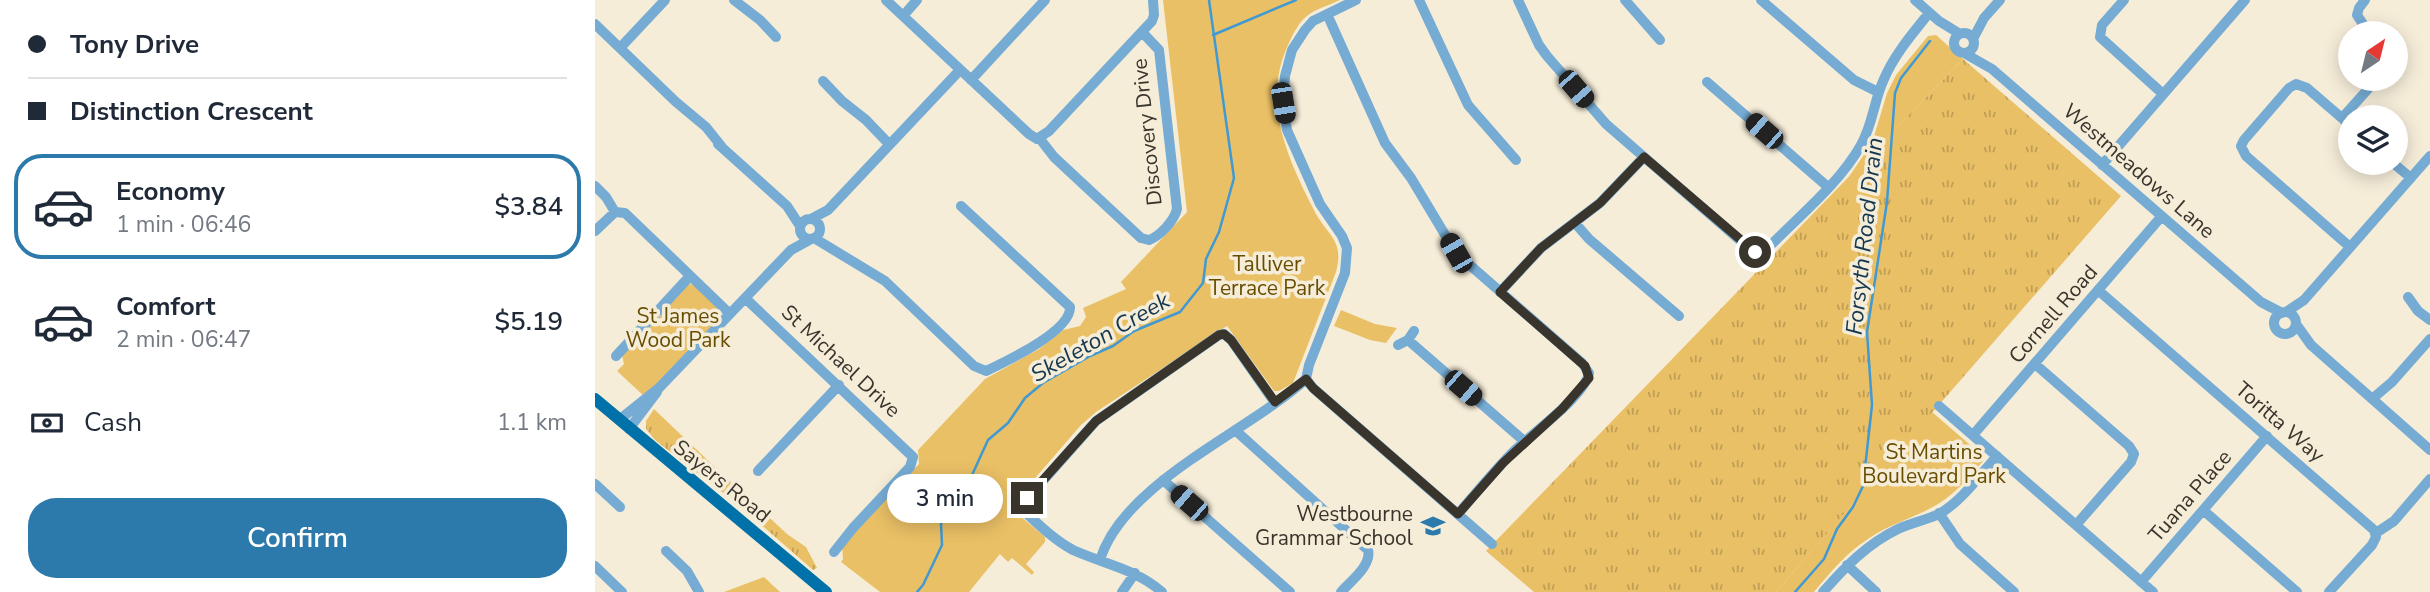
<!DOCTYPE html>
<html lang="en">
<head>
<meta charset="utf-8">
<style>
  body { margin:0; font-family:"Nunito Sans",sans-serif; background:#f6f6f7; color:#1f2937; height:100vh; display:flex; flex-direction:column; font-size:26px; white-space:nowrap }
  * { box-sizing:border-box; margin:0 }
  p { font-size:23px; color:#747a83 }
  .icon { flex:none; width:38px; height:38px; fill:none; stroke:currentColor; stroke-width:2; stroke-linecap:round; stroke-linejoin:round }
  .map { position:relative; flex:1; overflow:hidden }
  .drawer { display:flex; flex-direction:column; background:#fff; width:595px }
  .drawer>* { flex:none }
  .banner { display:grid; align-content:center; height:154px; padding:0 28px; background:#fff }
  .needle { width:46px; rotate:35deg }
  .fabs { position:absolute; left:1743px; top:21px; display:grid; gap:14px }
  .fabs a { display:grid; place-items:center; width:70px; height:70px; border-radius:50%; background:#fff; box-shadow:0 4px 18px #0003; font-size:35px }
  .end { position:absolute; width:32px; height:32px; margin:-16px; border:9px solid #39352d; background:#fff; box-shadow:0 0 0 4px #fff }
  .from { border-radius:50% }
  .bubble { position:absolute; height:49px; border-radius:24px; background:#fff; box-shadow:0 4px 18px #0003; font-size:23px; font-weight:600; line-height:49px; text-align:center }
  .car { position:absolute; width:21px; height:42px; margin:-21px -10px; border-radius:9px; box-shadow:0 0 5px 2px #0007; background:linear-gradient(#222 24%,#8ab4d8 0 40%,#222 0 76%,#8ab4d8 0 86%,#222 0) }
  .banner b { display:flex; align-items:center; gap:24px; height:66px; font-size:26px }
  .banner b+b { border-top:2px solid #e0e1e3 }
  .banner i { width:18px; height:18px; background:#1f2937 }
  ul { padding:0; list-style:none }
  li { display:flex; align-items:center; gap:21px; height:105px; margin:0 14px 10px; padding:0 14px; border:4px solid transparent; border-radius:28px }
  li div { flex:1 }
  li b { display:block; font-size:26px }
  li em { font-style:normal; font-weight:600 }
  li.on { border-color:#2b7aab }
  li>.icon { width:63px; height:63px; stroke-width:1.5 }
  .pay { display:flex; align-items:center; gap:18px; height:77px; padding:0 28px; font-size:26px }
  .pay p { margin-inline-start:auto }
  .cta { display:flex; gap:14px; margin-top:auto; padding:14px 28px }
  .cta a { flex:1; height:80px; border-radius:28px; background:#2b7aab; color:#fff; font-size:28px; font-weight:600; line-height:80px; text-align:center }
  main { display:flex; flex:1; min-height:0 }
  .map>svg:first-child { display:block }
  .grass { fill:url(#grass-tufts) }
  .park { fill:#eac066 }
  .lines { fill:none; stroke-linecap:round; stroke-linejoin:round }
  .stream { stroke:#4099d2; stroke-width:2.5 }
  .minor { stroke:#76acd4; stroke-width:10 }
  .major { stroke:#0071a9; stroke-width:12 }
  .route { stroke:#39352d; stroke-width:9 }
  .labels { text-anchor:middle; stroke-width:7; stroke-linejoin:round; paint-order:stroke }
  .street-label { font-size:21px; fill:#39352d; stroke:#f6edd9 }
  .park-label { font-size:21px; fill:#684d00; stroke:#f6edd9 }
  .poi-label { font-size:21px; fill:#39352d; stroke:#f6edd9; text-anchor:end }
  .water-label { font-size:23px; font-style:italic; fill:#133850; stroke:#f6edd9 }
</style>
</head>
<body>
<main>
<section class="drawer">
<div class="banner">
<b><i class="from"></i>Tony Drive</b>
<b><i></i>Distinction Crescent</b>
</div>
<ul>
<li class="on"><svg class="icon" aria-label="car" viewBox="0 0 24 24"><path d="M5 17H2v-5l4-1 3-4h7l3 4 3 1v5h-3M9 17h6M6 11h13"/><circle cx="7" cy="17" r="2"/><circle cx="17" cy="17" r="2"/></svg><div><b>Economy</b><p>1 min · 06:46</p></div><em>$3.84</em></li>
<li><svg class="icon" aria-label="car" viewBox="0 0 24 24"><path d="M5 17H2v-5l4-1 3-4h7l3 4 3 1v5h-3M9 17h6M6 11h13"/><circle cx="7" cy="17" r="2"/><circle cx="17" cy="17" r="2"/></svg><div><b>Comfort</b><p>2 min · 06:47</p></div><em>$5.19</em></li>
</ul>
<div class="pay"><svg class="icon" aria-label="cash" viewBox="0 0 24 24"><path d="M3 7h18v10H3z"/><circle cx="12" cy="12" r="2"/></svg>Cash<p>1.1 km</p></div>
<div class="cta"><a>Confirm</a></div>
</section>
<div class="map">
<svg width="1835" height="592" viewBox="0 0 1835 592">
  <defs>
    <pattern id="grass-tufts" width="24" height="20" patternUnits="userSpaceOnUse" patternTransform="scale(1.75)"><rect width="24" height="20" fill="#eac066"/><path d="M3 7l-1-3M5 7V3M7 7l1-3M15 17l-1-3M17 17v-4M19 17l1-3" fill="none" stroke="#bf9d54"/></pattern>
  </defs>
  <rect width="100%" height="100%" fill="#f6edd9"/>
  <path class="grass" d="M1368 59 1526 196 1181 592H939L891 551Z
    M59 409 146 492 141 498 134 493 132 496 60 440 51 429V421Z
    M148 493 192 534 211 547 222 568 218 570 140 502Z"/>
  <path class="park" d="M568 0H745C735 5 720 9 712 16 704 22 698 34 694 43 666 101 692 157 719 210 731 235 750 239 741 272L698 383 684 391H679L632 326 501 412 486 425 417 505 418 510 450 537V542L431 564 439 572 437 575 417 558 413 562 405 554 374 592H285L246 562 248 559 247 545 324 464 323 450 390 379 444 349 468 330 485 326 491 317 488 308 531 289 526 282 592 212Z
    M1341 35 1368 59 1253 178 1277 143 1292 93 1301 75 1333 36Z
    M94 284 99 285 127 312 126 316 50 397 22 371 29 364 27 355Z
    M746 310 780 324 802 328 791 343 775 340 739 326Z
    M1337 412 1388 456V461C1372 479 1358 497 1336 508 1315 519 1293 525 1273 539 1251 553 1235 573 1219 592H1181Z
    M169 577 185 592H129Z"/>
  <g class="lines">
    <path class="stream" d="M618 35 701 0
      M322 592 328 585 347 545 346 524 356 502 372 486 393 440 413 423 430 398 448 383 495 356 518 346 539 331 585 312 608 283 611 259 624 232 639 178 614 0
      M1200 592 1229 559 1242 529 1258 507 1268 486 1277 405 1272 332 1292 202 1300 93 1306 78 1335 41"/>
    <path class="minor" d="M139 0 165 20 181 37
      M291 0 434 134 442 139 454 131 557 21 559 15 558 0
      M761 0 718 21 710 30 697 50 690 76 688 103 692 130 725 204 747 236 752 248 750 273 714 365 711 379 718 388 897 544
      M824 0 873 105 921 160
      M923 0 944 45 952 56 1011 124 1155 249 1163 253 1173 248C1204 216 1244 184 1266 145 1278 124 1279 100 1289 79 1299 55 1318 33 1334 13
      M1030 0 1065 40
      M1166 0 1259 80 1283 92
      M1320 0 1344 21 1365 34
      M1529 0 1507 25 1505 37 1568 94
      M1770 0 1764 8 1762 15 1774 33
      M732 14 790 143 816 178 861 253 987 363 994 373C990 396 936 434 918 452 899 471 881 493 863 514
      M308 16 322 0
      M0 24 81 102 111 127 127 147
      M1359 43a10 10 0 1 1 20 0a10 10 0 1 1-20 0Z
      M1378 39 1389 18 1405 0
      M25 48 70 0
      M1369 53 1397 69 1666 302 1687 313
      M376 80 450 0
      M228 81 247 101 271 120 294 144
      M1112 82 1233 187
      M1747 118 1782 79
      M445 139 459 157 546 238 554 240C565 236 579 221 582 209L564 50 547 32
      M123 144 192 206 205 226
      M1798 163 1816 178
      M1507 165 1650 0
      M0 186 11 197 20 212 30 213 134 313
      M205 229a10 10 0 1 1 20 0a10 10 0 1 1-20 0Z
      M216 219 233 210 365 70
      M980 223 994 239 1084 316
      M0 231 20 212
      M219 238 290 281 379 366 391 371C410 362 476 331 475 307L366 206
      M1755 247 1651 156 1646 146 1649 140 1694 88 1701 84 1712 88 1755 125
      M1504 291 1779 530 1781 537 1777 545 1734 592
      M905 292 946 248 1005 203 1049 157
      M1813 297 1823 311 1835 320
      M150 298 318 457 315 467 258 528 239 552
      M1691 312 1709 300 1835 156
      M1679 323a11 11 0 1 1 22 0a11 11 0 1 1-22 0Z
      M1701 324 1716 345 1835 450
      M813 340 929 441
      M803 345 813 340 819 331
      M21 356 95 276
      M1440 364 1534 446 1539 454 1536 462 1481 525
      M1777 399 1797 382 1835 339
      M1344 406 1558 592
      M24 420 64 388 196 250 216 239
      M34 429 62 392
      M640 430 773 550C777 565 756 581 746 592
      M1378 435 1566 217
      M163 471 244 385
      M568 480 695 592
      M0 484 25 507
      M1608 510 1702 592
      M1344 513 1365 544 1419 592
      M1781 533 1799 521 1835 479
      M71 551 92 571 104 592
      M505 560C529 482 653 432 711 379
      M1252 565 1281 592
      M0 566 27 592
      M1546 582 1672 436
      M527 592 540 573
      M567 592C541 569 509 564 478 550 461 541 445 526 431 513L430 501 501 421 624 335 629 334 636 340 680 403
      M1228 592C1250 567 1272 544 1303 529 1316 523 1331 520 1344 514 1367 501 1384 476 1402 456"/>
    <path class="major" d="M0 399 231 592"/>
  </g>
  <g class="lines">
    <path class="route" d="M432 498 501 421 624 335 629 334 636 340 680 402 711 379 718 388 863 514 908 463 967 409 994 378 990 366 905 292 946 248 1005 203 1049 157 1160 252"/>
  </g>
  <defs>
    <g id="school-bare" transform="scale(1.89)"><path d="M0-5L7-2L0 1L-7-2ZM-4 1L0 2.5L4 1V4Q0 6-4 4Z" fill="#2b7aab" stroke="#f6edd9" stroke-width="2.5" paint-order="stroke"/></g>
  </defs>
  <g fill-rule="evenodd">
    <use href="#school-bare" x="838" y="526"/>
  </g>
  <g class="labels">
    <g class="street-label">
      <text transform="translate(552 132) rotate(-96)" y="7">Discovery Drive</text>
      <text transform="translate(1544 171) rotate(41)" y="7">Westmeadows Lane</text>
      <text transform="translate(1458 314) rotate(-49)" y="7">Cornell Road</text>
      <text transform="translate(246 361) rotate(43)" y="7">St Michael Drive</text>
      <text transform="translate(1685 422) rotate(41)" y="7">Toritta Way</text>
      <text transform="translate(127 481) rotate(39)" y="7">Sayers Road</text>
      <text transform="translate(1595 496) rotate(-49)" y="7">Tuana Place</text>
    </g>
    <g class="park-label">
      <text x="672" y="271">Talliver<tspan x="672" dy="24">Terrace Park</tspan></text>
      <text x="83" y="323">St James<tspan x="83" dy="24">Wood Park</tspan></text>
      <text x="1339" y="459">St Martins<tspan x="1339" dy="24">Boulevard Park</tspan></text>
    </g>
    <g class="poi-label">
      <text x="818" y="521">Westbourne<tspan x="818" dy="24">Grammar School</tspan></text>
    </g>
    <g class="water-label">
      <text transform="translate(1269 236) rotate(-84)" y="8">Forsyth Road Drain</text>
      <text transform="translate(505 337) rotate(-30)" y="8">Skeleton Creek</text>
    </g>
  </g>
</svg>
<div class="fabs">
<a><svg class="needle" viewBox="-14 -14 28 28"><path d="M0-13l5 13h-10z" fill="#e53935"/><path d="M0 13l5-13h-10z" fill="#747a83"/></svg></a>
<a><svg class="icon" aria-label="layers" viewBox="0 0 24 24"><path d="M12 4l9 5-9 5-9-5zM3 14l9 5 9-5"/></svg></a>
</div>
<i class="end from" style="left:1160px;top:252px"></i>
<i class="end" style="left:432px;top:498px"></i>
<div class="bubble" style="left:292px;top:474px;width:116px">3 min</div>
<i class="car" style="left:981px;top:89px;rotate:139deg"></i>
<i class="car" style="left:688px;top:103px;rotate:171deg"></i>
<i class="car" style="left:1169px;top:131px;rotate:311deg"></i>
<i class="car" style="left:861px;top:253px;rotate:330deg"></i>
<i class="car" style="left:868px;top:388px;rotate:131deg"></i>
<i class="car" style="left:594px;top:503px;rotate:311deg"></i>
</div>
</main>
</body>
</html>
